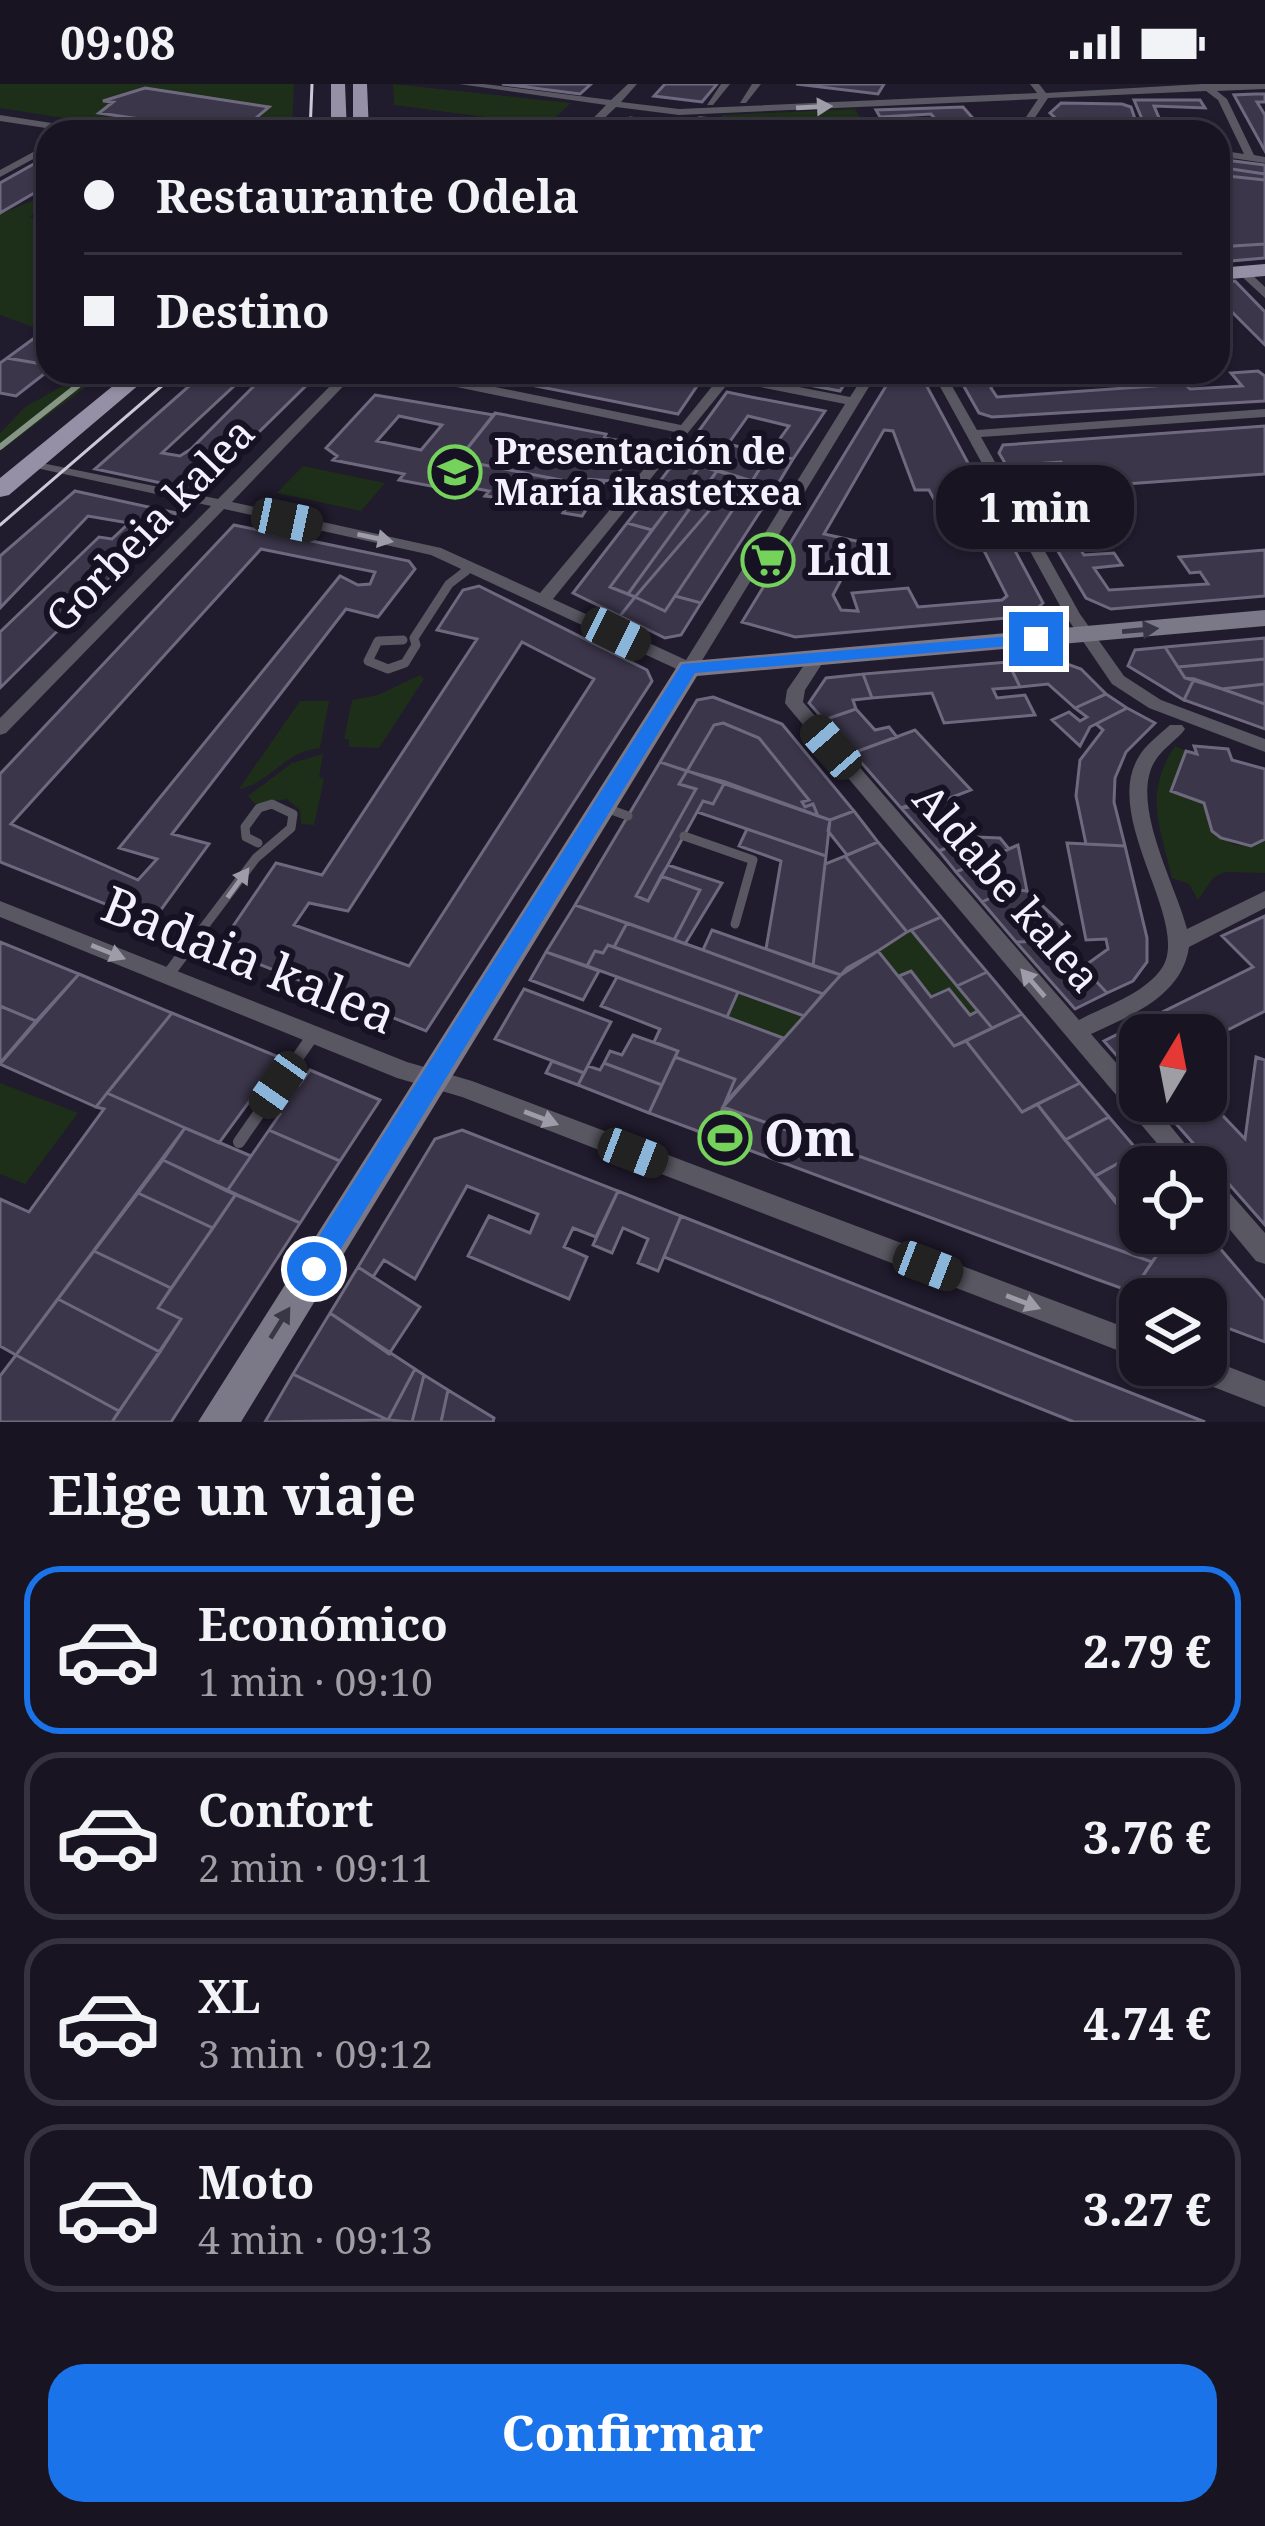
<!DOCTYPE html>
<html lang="es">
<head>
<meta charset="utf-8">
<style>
  body { margin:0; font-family:"Noto Serif",serif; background:#25212f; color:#f1f3f6; height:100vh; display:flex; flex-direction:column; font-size:45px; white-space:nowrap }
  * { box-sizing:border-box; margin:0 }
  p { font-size:39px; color:#9f9ea5 }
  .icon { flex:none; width:66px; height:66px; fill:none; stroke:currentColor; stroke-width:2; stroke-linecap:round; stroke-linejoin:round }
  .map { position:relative; height:1338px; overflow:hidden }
  .side { display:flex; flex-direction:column; background:#181422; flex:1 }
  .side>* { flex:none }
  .top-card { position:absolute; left:36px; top:36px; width:1194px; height:264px; border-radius:36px; box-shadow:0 3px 9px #0004,0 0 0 3px #363340; display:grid; align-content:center; height:264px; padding:0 48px; background:#181422 }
  .needle { width:78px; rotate:10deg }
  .fabs { position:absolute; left:1119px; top:930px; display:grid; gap:24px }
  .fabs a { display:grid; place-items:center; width:108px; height:108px; border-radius:24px; background:#181422; box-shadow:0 3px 9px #0004,0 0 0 3px #363340; font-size:60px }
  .end { position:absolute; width:54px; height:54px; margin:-27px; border:15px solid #1a73e8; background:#fff; box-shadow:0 0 0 6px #fff }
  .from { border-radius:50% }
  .bubble { position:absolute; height:84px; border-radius:36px; background:#181422; box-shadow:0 3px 9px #0004,0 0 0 3px #363340; font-size:39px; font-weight:800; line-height:84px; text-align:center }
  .car { position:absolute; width:36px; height:72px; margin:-36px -18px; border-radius:15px; box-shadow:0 0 9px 3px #0007; background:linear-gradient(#222 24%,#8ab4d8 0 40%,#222 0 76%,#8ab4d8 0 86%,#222 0) }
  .top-card b { display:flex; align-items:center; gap:42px; height:114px; font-size:45px }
  .top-card b+b { border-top:3px solid #363340 }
  .top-card i { width:30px; height:30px; background:#f1f3f6 }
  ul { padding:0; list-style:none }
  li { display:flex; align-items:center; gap:36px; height:168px; margin:0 24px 18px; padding:0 24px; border:6px solid #363340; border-radius:36px }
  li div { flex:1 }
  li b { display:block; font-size:45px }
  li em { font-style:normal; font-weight:800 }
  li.selected { border-color:#1a73e8 }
  li>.icon { width:108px; height:108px; stroke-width:1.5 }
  h2 { padding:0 48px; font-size:54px; line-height:144px }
  .cta { display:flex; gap:24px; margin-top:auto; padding:24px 48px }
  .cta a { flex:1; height:138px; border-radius:36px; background:#1a73e8; color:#fff; font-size:48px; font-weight:800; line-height:138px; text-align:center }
  .status { display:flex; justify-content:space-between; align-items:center; height:84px; padding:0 60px; background:#181422; direction:ltr }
  .status svg { height:33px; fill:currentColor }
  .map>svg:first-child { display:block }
  .green { fill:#1e2f19 }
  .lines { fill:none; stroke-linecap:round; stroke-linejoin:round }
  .stream { stroke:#869586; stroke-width:6 }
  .building { fill:#3b364a; stroke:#6e697f; stroke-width:3; fill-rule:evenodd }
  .lane-far2 { stroke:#595761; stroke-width:8 }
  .lane-far1 { stroke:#595761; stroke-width:9 }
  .lane { stroke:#595761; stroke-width:12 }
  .street { fill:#595761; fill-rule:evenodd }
  .secondary { fill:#7b7887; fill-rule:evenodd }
  .primary { fill:#9590a5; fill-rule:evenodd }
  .tram { stroke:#ccc9d7; stroke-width:3 }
  .oneway { fill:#9e9ca8 }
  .oneway2 { fill:#393646 }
  .route { fill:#1a73e8 }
  .labels { text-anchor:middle; stroke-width:12; stroke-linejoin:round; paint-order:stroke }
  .far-poi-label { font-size:36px; font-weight:bold; fill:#f3f1fe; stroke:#161223; text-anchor:start }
  .street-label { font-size:42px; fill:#f3f1fe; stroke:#161223 }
  .poi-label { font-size:42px; font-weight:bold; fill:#f3f1fe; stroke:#161223; text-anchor:start }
  .near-street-label { font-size:51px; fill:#f3f1fe; stroke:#161223 }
  .near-poi-label { font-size:51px; font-weight:bold; fill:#f3f1fe; stroke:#161223; text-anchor:start }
</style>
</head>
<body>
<div class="status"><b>09:08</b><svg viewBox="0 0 49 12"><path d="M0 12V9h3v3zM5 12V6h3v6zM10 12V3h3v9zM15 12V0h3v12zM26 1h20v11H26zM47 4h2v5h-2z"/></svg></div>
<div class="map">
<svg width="1265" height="1338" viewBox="0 0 1265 1338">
  <rect width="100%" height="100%" fill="#201b2d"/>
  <path class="green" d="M0 0H294L292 48H151L0 24Z
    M393 0 571 19 547 41 394 21Z
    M855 25 868 48H815L722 36V31Z
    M32 117 44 120 30 133 48 139V243L44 247 0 231V130Z
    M87 288H106L0 367V349L25 323Z
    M303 382 385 399 361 427 277 409Z
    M420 591 424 595 379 664 349 663V655H344L352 616 378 611Z
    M300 617H329L320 664C282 668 273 698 239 705Z
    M1175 662 1186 667 1172 707 1204 719C1212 749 1232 774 1265 755V789L1224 788 1213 794 1198 816 1189 800 1172 794C1160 741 1143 711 1175 662Z
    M323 670 319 693 324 695 314 741 301 740 300 726 287 715 255 720 248 712 292 679Z
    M911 846 978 927 970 931 949 905 931 913 911 888 899 892 878 867Z
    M738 908 804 932 783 954 727 933Z
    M0 999 78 1029 25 1100 0 1090Z"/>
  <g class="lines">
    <path class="stream" d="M0 363 95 288"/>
  </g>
  <path class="building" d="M502 0H591L580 10Z
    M665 0H717L702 18 654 12Z
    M796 0H884L878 10Z
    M145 4 269 23 250 39 242 38 228 48 99 29 113 18 103 17Z
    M1255 10H1265V18H1257L1265 31V67L1234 11Z
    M1134 16H1200L1205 24 1154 22 1163 43 1175 48H1143L1140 42H1145Z
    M1061 19 1122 20 1131 23 1137 41 1100 44 1060 38 1050 29Z
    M963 23 978 40 1007 44 1005 48H946L931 30 880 33 876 26Z
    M630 34 686 41 737 48H617Z
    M48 72V101L0 129V99Z
    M1218 75 1265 81V90L1218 83Z
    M1218 83 1265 90V96L1218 91Z
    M1218 91 1265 96V160L1218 163Z
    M1265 160V174L1218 178V163Z
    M1235 197 1265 228V261L1218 214V199Z
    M44 247 48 248V281L7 274Z
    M7 274 48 281V287L16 312 0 309V279Z
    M1258 287 1265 292V317L992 333 979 329 958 292 960 288H998L991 304 997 313 1155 302 1150 296 1178 293 1190 305 1242 302 1231 289Z
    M205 288H320L199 407 95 385ZM246 291 260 296 191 365 180 372 162 369Z
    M465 288H622L697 302 678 330Z
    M742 288H852L840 307Z
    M894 289 923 295 1043 519 1029 532 795 553 742 538ZM884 346 893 347 915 406H929L941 428 964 427 1007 512 1002 516 918 523 908 504 852 509 858 527 841 526 833 511 861 458 824 450Z
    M727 308 751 313 825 327 793 375 769 370 789 342 748 332 728 360 695 352Z
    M375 311 494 331 458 376 582 400 585 395 604 398 582 432 563 429 567 423 485 412 489 407 441 398 436 403 399 396 404 390 333 376 337 372 326 364ZM399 332 442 341 421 366 377 357Z
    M495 329 606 350 604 354 628 358 634 365 613 397 585 395 582 400 458 376Z
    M1265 342V390L1098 402 1095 397 1075 399 1061 378 1031 380 1054 420 1085 419 1092 431 1062 433 1069 445 1098 443 1106 456 1076 458 1084 471 1114 469 1122 481 1094 484 1109 506 1208 500 1200 488 1190 489 1179 473 1265 466V512L1111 525 1086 514 999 369 1003 361Z
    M695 352 728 360 710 384 676 376Z
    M728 360 769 370 752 397 710 384Z
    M769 370 793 375 776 403 752 397Z
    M676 376 700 382 679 411 654 405Z
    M700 382 717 387 628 510 610 503Z
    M717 387 738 393 635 513 628 510Z
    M738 393 752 397 665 527 635 513Z
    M752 397 776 403 701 519 675 512Z
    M654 405 679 411 652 446 627 439Z
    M75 407 176 429 0 604V548L99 453 112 455 129 439 88 432 0 524V472Z
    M627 439 652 446 610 503 635 513 620 532 573 509Z
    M234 441 409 477 415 485 378 533 346 525 172 750 209 760 160 827 140 834 0 778V690ZM261 465 375 488 370 500 358 501 340 492 119 764 157 775 138 796 11 740Z
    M479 502 647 586 652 597 426 947 229 868 225 854 276 779 322 791 477 555 437 546 463 506ZM522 558 594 595 409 882 294 841 309 819 348 827Z
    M675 512 701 519 681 551 665 554 620 532 635 513 665 527Z
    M1265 554V575L1178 583 1165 563Z
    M1165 563 1185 594 1194 595 1184 616 1128 582 1135 566Z
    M1048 573 1081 585 1106 610 1075 624 1048 600 1020 603 1008 578Z
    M1265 575V600L1222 605 1185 594 1178 583Z
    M1008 578 1020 603 993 605 997 614 1025 611 1035 631 944 639 932 609 872 614 863 590Z
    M863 590 872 614 853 616 856 625 824 636 809 619 826 594Z
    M1194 595 1265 620V645L1184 616Z
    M1265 600V620L1222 605Z
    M1106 610 1127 624 1090 643 1080 662 1052 636 1069 628 1080 637 1087 633 1075 624Z
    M713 613 782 640 854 727 830 736 818 732 813 720 805 723 802 718 809 716 759 654 723 639 714 641 687 687 660 678 697 616Z
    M1127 624 1155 639 1126 668 1115 694 1114 718 1125 762 1086 760 1076 712 1080 676 1103 646 1096 640Z
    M856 625 875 646 889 643 897 653 853 669 824 636Z
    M723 639 759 654 809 716 802 718 805 723 813 720 818 732 687 687 714 641Z
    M915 646 971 706 932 721 901 724 853 669Z
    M1194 662 1228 665 1232 676 1265 685V755L1251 762 1221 754 1212 747 1204 719 1171 707 1186 667 1197 670Z
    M660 678 687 687 679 700 696 705 636 812 648 817 661 792 700 806 674 856 575 821Z
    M687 687 725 698 713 720 703 717 648 817 636 812 696 705 679 700Z
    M725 698 830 736 826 772 697 728 703 717 713 720Z
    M912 720 932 721 965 756 939 767 901 724Z
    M854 727 878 758 847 771 828 747 830 736Z
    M747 745 826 772 813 882 766 865 781 777 739 762Z
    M975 753 1000 754 1009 765 956 788 939 767Z
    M878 758 931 821 941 833 907 848 845 772Z
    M1067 759 1125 762 1147 854V878L1133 897 1107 909 1083 883 1108 865 1106 855 1086 856Z
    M1018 761 1027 807 1010 805 982 818 956 788Z
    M845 772 907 848 841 891 813 882 825 780Z
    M668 781 722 799 685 860 674 856 700 806 661 792Z
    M1010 805 1027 807 1069 847 1049 857 1016 858 982 818Z
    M575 821 627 839 614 863 608 861 603 869 595 867 587 882 546 868Z
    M1265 832V927L1206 957V951H1140V998L1104 957 1253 883 1222 852Z
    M941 833 964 861 987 888 957 902 911 846Z
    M627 839 703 866 823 910 804 932 614 863Z
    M712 846 766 865 841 891 823 910 703 866Z
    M1049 857 1079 885 1083 883 1107 909 1075 925 1016 858Z
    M0 858 79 890 36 937 0 922Z
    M608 861 738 908 727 933 587 882 595 867 603 869Z
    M878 867 954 962 966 957 1022 1028 1037 1020 1140 1149 1160 1167 1152 1178 723 1023 847 884Z
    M546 868 599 887 583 916 530 896Z
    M911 887 931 913 949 905 970 931 978 927 992 944 954 962 899 892Z
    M987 888 1022 930 992 944 957 902Z
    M79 890 172 929 96 1023 0 980Z
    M617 893 727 933 783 954 725 1019 735 995 675 973 678 967 654 958 660 945 601 922Z
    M524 905 611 938 584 989 495 955Z
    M0 922 36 937 0 979Z
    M172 929 281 974 219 1059 107 1009Z
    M1022 930 1080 999 1022 1028 966 957Z
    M633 951 678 967 662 1001 604 979 610 967 622 971Z
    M675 973 735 995 711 1052 649 1029Z
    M1256 973 1265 976V1141L1156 1017 1206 1014 1245 1055Z
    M552 977 584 989 578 1001 546 989Z
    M604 979 662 1001 649 1029 578 1001 588 982 600 986Z
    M310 986 380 1016 340 1077 269 1046 280 1030 272 1026 292 998 299 1001Z
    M1080 999 1109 1033 1065 1056 1037 1020Z
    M107 1009 185 1044 16 1271 0 1262V1115L29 1128 104 1025 96 1023Z
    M723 1023 1152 1178 1132 1208 1096 1195 711 1052Z
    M1109 1033 1139 1068 1095 1092 1065 1056Z
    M185 1044 251 1072 227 1107 163 1076Z
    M269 1046 340 1077 300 1139 227 1107Z
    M462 1046 618 1107 596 1153 573 1144 564 1163 587 1173 569 1215 468 1172 489 1132 530 1149 538 1130 467 1102 415 1195 384 1176 373 1193 358 1183 435 1055Z
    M1139 1068 1151 1083H1140V1144L1095 1092Z
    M163 1076 236 1110 213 1144 138 1109Z
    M618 1107 681 1132 658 1187 638 1179 648 1155 623 1144 612 1169 593 1161Z
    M138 1109 213 1144 171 1204 94 1167Z
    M236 1110 300 1139 171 1338H112L181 1235 158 1224Z
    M681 1132 1205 1338H1074L1039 1324 664 1173Z
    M1206 1148 1265 1217V1258L1206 1236V1215H1152L1132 1208 1172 1149Z
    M94 1167 171 1204 158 1224 181 1235 160 1268 58 1215Z
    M358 1183 420 1223 389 1270 330 1229Z
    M58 1215 160 1268 119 1327 16 1271Z
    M330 1229 415 1285 388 1336 293 1290Z
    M16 1271 119 1327 112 1338H0V1292Z
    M415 1285 424 1291 412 1338 388 1336Z
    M293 1290 388 1336 265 1338Z
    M424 1291 448 1306 441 1338H412Z
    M448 1306 494 1334 493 1338H441Z"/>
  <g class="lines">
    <path class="lane-far2" d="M462 490 471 483"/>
    <path class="lane-far1" d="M403 556 378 557 368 577 388 585 405 579 416 561 414 554 449 500 466 487
      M606 724 628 732
      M684 752 753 776 735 840
      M194 856 256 774 291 744 293 730 272 720 259 724 245 743 246 753 258 759"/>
    <path class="lane" d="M167 892 196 853
      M239 1058 314 950"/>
    <path class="street" d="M459 0H484L611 16 628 0H637L621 18 679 25 1037 9 1030 0H1039L1046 9 1202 0H1265V5L1217 7 1227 15 1254 71 1265 73V79L1218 72V66L1244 70 1218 16 1206 7 1048 14 1032 38 1080 48 1029 43 1026 48H1016L1038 15 679 31 616 23 590 48H580L606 21Z
      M721 0H730L713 21H707Z
      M752 0H761L746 19H740Z
      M0 31 90 45 95 48H72L0 37Z
      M700 32 788 45 793 48H769L697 37V33Z
      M48 60V67L0 93V86Z
      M1239 186H1247L1265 203V214L1239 190Z
      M344 288H357L232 418 441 464 540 509 675 348 403 292 397 288H422L681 341 718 295 696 288H722L850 313 866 288H878L695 588H683L431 471 224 425 6 649 0 651V634L211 422 27 382V376L218 415ZM730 297 845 320 686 576 553 515Z
      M932 288H944L977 346 1265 325V333L981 353 1080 530 1124 592 1161 616 1265 655V668L1149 624 1112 600 1065 531Z
      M819 567 827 572 805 606 803 618 1079 936C1105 922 1139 912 1159 888 1197 844 1101 738 1138 674 1145 661 1159 651 1170 641H1182L1185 645 1182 649C1173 658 1161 667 1155 677 1129 719 1176 801 1187 845L1265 807V824L1189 863C1182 912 1132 931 1091 950L1140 1006V1017H1150L1204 1083H1177L788 623 785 619 787 606 813 568Z
      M0 817 407 978 472 997 1140 1249V1275L462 1013 397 994 0 833Z
      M1206 1088 1214 1091 1265 1149V1180L1256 1177 1206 1117Z
      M1206 1274 1265 1297V1323L1180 1290 1176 1281H1206Z"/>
    <path class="secondary" d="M1265 526V542L697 592 241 1338H198L680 578Z"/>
    <path class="primary" d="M331 0H345L347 48H331Z
      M353 0H367L369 48H353Z
      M1265 180V192L1218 196V184Z
      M130 288H154L9 411 0 413V394Z"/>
    <path class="tram" d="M310 48 312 0
      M0 441 178 288"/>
  </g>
  <defs><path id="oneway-solid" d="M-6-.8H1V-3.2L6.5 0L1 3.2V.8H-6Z" transform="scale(3)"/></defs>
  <g class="oneway">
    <use href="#oneway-solid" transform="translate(814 23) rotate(-3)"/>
    <use href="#oneway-solid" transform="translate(375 454) rotate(12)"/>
    <use href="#oneway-solid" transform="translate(238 799) rotate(-54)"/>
    <use href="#oneway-solid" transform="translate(108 868) rotate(22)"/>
    <use href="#oneway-solid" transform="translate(1033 899) rotate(-131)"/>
    <use href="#oneway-solid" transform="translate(541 1034) rotate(21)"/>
    <use href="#oneway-solid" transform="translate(1023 1218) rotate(21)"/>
  </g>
  <g class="oneway2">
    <use href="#oneway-solid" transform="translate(1140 546) rotate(-5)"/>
    <use href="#oneway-solid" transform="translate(280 1239) rotate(-58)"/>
  </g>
  <path class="route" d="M1036 550 1045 555 1043 559 695 589 323 1194 314 1198 304 1194 300 1185 304 1176 682 580Z"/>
  <defs>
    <g id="school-ring" transform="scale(2.7)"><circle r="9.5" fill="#161223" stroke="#75d25b" stroke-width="1.5"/><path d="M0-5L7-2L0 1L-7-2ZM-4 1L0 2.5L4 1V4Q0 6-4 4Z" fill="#75d25b"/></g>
    <g id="supermarket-ring" transform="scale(2.7)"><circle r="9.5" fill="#161223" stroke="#75d25b" stroke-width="1.5"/><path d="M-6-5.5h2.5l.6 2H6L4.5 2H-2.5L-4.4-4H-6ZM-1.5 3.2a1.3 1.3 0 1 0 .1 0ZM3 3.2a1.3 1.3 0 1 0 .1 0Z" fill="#75d25b"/></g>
    <g id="stadium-ring" transform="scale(2.7)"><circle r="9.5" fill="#161223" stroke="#75d25b" stroke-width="1.5"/><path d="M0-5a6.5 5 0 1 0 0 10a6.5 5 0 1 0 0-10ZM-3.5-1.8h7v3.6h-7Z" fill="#75d25b"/></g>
  </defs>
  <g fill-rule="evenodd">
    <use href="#school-ring" x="455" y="388"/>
    <use href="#supermarket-ring" x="768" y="476"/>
    <use href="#stadium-ring" x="725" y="1054"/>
  </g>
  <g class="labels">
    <g class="far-poi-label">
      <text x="494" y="380">Presentación de<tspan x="494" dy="41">María ikastetxea</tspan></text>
    </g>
    <g class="street-label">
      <text transform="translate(150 441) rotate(-46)" y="15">Gorbeia kalea</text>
      <text transform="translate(1007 804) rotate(49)" y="15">Aldabe kalea</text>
    </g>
    <g class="poi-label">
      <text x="807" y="491">Lidl</text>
    </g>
    <g class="near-street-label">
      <text transform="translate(249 876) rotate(22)" y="18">Badaia kalea</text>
    </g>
    <g class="near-poi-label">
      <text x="764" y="1072">Om</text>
    </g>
  </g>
</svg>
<div class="fabs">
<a><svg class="needle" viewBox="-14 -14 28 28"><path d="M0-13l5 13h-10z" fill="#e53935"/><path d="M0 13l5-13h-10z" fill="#9f9ea5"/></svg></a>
<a><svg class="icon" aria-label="locate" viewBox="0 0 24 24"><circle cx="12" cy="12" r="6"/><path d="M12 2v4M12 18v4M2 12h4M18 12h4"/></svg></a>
<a><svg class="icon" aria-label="layers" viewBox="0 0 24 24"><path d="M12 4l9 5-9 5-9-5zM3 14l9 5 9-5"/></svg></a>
</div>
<i class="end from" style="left:314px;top:1185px"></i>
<i class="end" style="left:1036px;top:555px"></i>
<div class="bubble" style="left:936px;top:381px;width:198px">1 min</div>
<i class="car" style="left:287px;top:436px;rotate:102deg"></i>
<i class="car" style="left:616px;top:550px;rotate:116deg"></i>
<i class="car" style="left:831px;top:663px;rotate:319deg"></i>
<i class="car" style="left:278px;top:1001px;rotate:215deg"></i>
<i class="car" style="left:633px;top:1069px;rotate:111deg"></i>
<i class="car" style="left:928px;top:1182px;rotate:111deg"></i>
<div class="top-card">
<b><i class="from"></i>Restaurante Odela</b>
<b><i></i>Destino</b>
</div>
</div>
<section class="side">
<h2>Elige un viaje</h2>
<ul>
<li class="selected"><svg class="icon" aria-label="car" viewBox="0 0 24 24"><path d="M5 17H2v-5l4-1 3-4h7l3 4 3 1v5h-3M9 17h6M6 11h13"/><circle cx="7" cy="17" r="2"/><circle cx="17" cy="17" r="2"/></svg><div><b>Económico</b><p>1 min · 09:10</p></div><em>2.79 €</em></li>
<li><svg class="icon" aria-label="car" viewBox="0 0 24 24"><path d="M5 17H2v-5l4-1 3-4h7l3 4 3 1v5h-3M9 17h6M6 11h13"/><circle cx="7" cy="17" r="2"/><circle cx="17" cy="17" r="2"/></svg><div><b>Confort</b><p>2 min · 09:11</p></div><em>3.76 €</em></li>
<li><svg class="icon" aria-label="car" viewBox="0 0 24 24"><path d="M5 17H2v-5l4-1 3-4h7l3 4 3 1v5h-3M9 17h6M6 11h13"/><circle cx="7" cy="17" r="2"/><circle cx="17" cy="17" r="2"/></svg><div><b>XL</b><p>3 min · 09:12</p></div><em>4.74 €</em></li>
<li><svg class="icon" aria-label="car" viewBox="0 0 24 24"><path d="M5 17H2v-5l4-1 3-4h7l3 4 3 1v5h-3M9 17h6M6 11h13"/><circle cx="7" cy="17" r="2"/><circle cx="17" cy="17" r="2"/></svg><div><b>Moto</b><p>4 min · 09:13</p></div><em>3.27 €</em></li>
</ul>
<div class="cta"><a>Confirmar</a></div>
</section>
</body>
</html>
